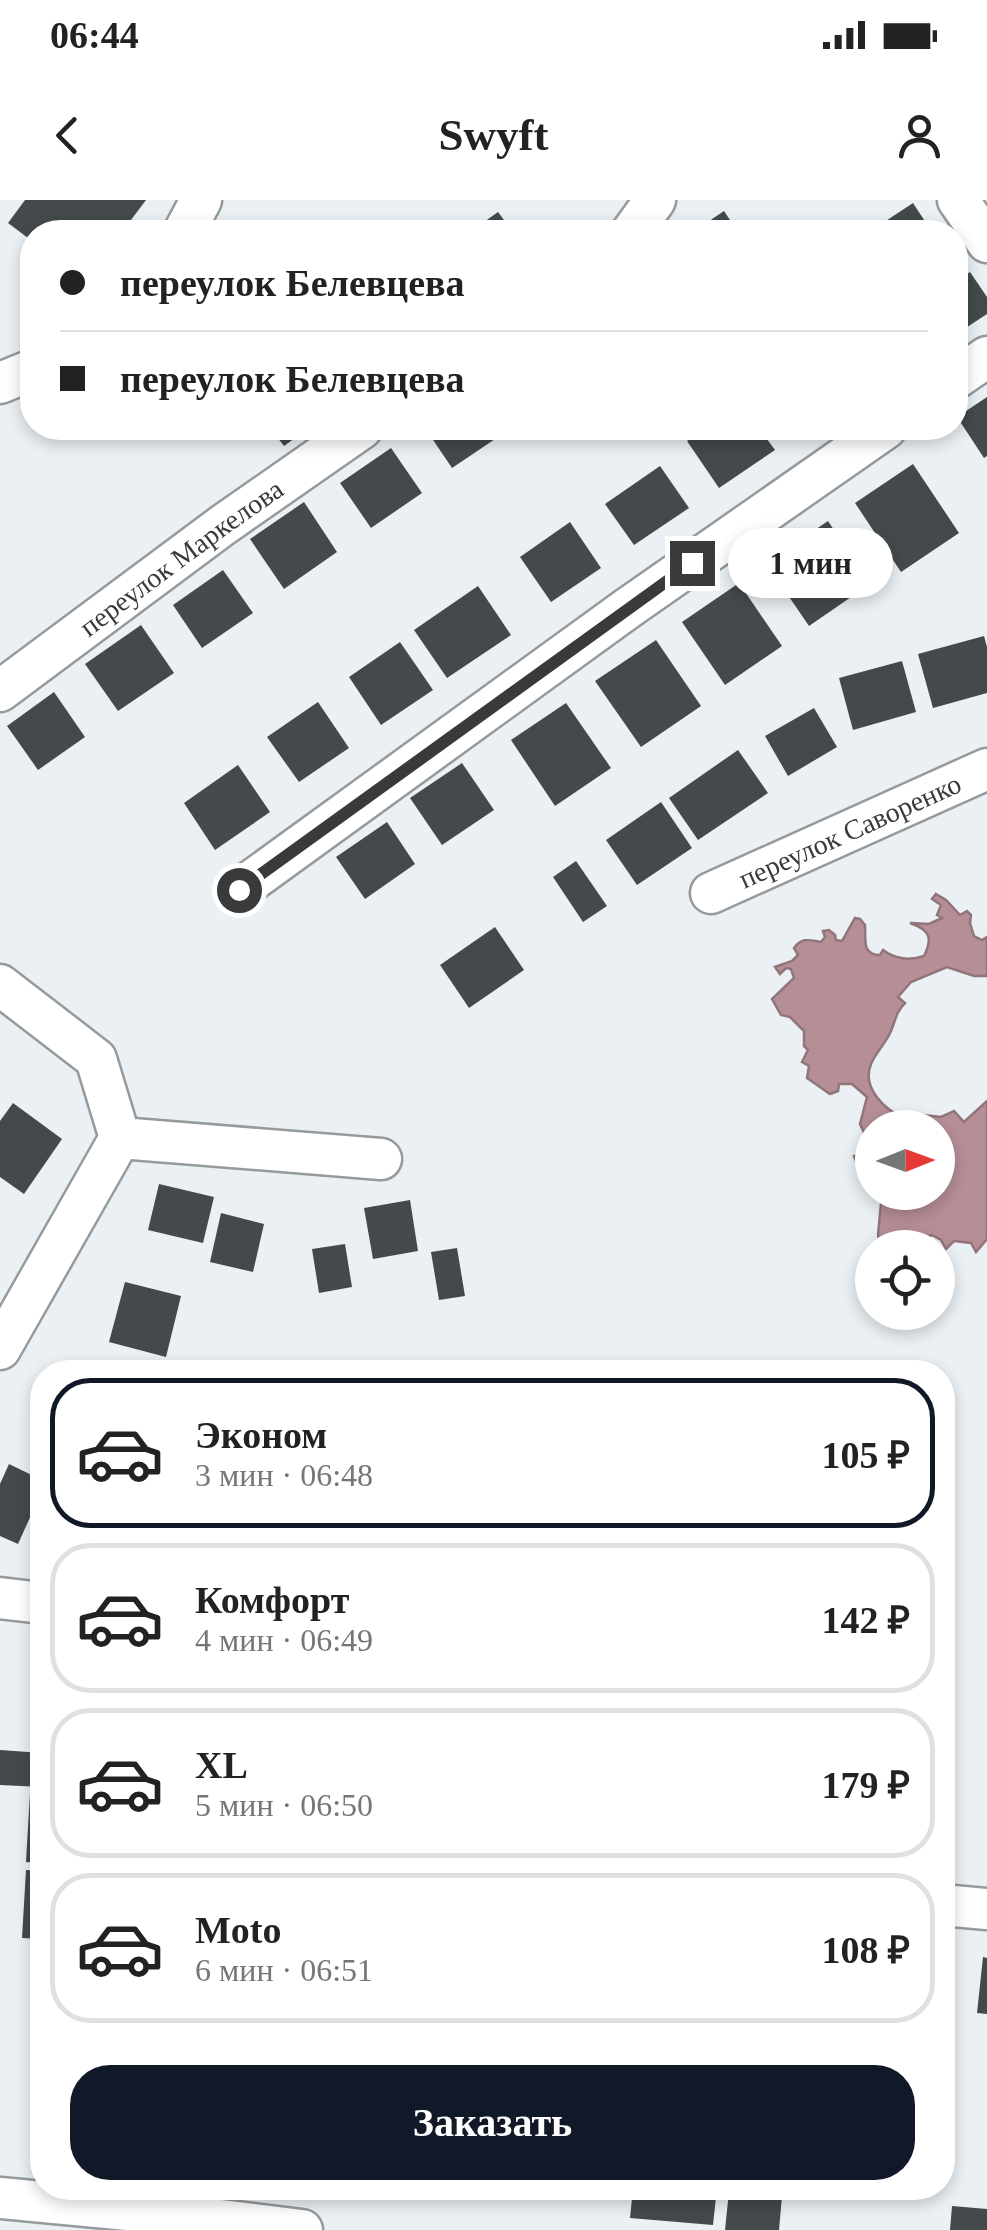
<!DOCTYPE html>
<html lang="ru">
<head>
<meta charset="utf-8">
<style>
  body { margin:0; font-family:"Times New Roman",serif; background:#f6f6f6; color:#222; height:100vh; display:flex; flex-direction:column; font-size:38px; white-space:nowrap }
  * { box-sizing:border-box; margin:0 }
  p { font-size:32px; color:#767676 }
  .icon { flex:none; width:55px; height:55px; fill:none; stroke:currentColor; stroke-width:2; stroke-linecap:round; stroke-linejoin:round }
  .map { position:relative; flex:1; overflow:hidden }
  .details { position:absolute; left:30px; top:1160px; width:925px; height:840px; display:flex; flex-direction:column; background:#fff; border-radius:40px; box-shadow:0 5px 15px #0003 }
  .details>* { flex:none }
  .top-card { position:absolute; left:20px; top:20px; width:948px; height:220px; border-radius:40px; box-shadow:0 5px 15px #0003; display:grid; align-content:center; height:220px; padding:0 40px; background:#fff }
  .needle { width:65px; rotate:89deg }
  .buttons { position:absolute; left:855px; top:910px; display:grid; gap:20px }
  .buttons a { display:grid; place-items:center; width:100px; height:100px; border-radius:50%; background:#fff; box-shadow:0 5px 15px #0003; font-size:50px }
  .end { position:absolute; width:45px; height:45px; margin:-22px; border:12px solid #383a3c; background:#fff; box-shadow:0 0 0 5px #fff }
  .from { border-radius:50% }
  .bubble { position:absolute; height:70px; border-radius:35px; background:#fff; box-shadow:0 5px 15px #0003; font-size:32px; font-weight:800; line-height:70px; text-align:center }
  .top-card b { display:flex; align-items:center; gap:35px; height:95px; font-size:38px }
  .top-card b+b { border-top:2px solid #e0e0e0 }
  .top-card i { width:25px; height:25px; background:#222 }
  ul { padding:18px 0 0; list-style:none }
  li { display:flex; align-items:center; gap:30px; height:150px; margin:0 20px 15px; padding:0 20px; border:5px solid #e0e0e0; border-radius:40px }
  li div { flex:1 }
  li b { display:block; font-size:38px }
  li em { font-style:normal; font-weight:800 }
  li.on { border-color:#111827 }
  li>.icon { width:90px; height:90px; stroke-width:1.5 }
  .cta { display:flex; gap:20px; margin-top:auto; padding:20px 40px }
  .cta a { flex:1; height:115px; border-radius:40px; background:#111827; color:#fff; font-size:40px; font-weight:800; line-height:115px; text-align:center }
  .status { display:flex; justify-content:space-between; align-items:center; height:70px; padding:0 50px; background:#fff; direction:ltr }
  .status svg { height:28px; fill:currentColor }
  header { display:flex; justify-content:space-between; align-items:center; height:130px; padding:0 40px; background:#fff; font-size:45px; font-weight:800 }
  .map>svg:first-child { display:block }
  .water { fill:#b68e96; stroke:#90757b; stroke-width:2.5 }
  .building { fill:#44494c }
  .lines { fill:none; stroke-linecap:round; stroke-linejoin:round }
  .minor-casing { stroke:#959a9d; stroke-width:45 }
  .minor { stroke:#fff; stroke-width:40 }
  .route { stroke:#383a3c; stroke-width:12 }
  .labels { text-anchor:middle; stroke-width:10; stroke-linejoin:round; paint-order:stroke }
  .street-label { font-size:28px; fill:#383a3c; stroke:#fff }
</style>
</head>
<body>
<div class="status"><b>06:44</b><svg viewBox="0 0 49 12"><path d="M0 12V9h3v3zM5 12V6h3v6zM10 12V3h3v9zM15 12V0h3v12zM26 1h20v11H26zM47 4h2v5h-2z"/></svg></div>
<header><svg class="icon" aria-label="back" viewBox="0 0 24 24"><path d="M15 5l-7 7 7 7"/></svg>Swyft<svg class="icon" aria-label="person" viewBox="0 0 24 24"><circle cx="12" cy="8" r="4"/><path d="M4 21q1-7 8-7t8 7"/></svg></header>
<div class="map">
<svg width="987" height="2030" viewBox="0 0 987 2030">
  <rect width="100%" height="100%" fill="#eaf0f4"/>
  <path class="water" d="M936 694 946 700 960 715 967 711 971 715 970 723 974 736 982 740 987 737V776H974L947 767 911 782 898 797 905 803C896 812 896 819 891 831 886 843 876 852 871 864 861 889 886 910 905 919L914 914 941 917 954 911 964 922 987 901V1039L976 1052 971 1043 954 1041 946 1049 941 1040 932 1035 921 1039V1047H880L878 1035 882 993 938 992V928H872V985L868 990 854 956 862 954 869 943 860 924 867 897 852 884H839L838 891 830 894 807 878 809 866 802 862 808 850 804 846V831L790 817 781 815 772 799 794 778 791 769 786 768 780 774 775 767 792 761 798 755 794 748C802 737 809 740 821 742L825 737 823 731 829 730 835 735 836 740 842 741 855 718 860 719 865 725C866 738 861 755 880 755L883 750C895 759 910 761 924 756 933 738 930 730 910 723L929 724 942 718 937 715 941 705 932 699Z"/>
  <path class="building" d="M25 0H146L122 32H32V41L8 23Z
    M913 3 932 32H869Z
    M724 11 738 32H693Z
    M498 12 513 32H470Z
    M970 72 987 97V114L955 135V83Z
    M987 197V256L984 258 957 217Z
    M270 228H309L284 246Z
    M425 228H505L507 231 452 268Z
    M707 228H759L775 250 719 288 687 241Z
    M391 248 422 293 371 328 340 283Z
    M913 264 959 333 901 372 855 303Z
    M660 266 689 308 634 345 605 304Z
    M304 302 337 352 284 389 250 339Z
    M828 321 870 384 809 426 766 363Z
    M570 322 601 368 551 402 520 357Z
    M223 370 253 413 202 448 173 405Z
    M739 383 782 446 725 485 682 422Z
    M478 386 511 435 447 478 414 430Z
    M141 425 174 473 118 511 85 464Z
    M984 436 987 447V493L933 508 918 454Z
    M656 440 701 506 641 547 595 481Z
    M400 442 433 490 381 525 349 477Z
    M902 461 916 512 853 530 839 478Z
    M54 492 85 537 38 570 7 526Z
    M318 502 349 548 299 582 267 537Z
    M566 503 611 568 555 606 511 540Z
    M814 508 837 547 788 576 765 536Z
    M738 550 768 593 698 640 669 598Z
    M462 563 494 610 442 645 410 598Z
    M238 565 270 612 215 650 184 603Z
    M661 602 692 648 637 685 606 640Z
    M387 622 415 664 365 699 336 657Z
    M576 661 607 706 583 722 553 677Z
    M495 727 524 770 469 808 440 765Z
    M13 903 62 939 24 994 0 977V921Z
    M159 984 214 997 203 1043 148 1030Z
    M410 1000 418 1051 373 1059 364 1008Z
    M221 1013 264 1024 253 1072 210 1062Z
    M345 1044 352 1087 319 1093 312 1049Z
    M457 1048 465 1096 439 1100 431 1052Z
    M125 1082 181 1096 166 1157 109 1142Z
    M9 1264 42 1280V1291L18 1344 0 1336V1284Z
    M0 1550 42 1553V1587L0 1585Z
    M30 1593 42 1594V1663L26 1662Z
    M26 1670 42 1671V1739L22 1738Z
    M983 1757 987 1758V1814L977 1813Z
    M472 1988H522L521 1999 471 1994Z
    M633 1988H717L713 2025 630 2018Z
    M729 1991 782 1996 779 2030H725Z
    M952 2006 987 2009V2030H950Z"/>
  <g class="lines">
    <g class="minor-casing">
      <g id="minor">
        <path d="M958 0 987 42"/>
        <path d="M184 32 201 0"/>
        <path d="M632 32 655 0"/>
        <path d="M955 179 987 157"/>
        <path d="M0 183 32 170"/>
        <path id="s1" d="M0 491 223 325 362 228"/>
        <path d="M239 690 628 408 886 228"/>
        <path id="s2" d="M711 693 987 569"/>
        <path d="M0 785 96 859 120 938 381 959"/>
        <path d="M0 1149 120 938"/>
        <path d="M0 1398 42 1403"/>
        <path d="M942 1705 987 1709"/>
        <path d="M0 1998 180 2015 302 2030"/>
      </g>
    </g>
    <use href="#minor" class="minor"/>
  </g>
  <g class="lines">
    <path class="route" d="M239 690 692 363"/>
  </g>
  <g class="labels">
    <g class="street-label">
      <text dy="10" stroke="none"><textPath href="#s1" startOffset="225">переулок Маркелова</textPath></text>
      <text dy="10" stroke="none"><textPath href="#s2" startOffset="152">переулок Саворенко</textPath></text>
    </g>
  </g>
</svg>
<div class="buttons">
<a><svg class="needle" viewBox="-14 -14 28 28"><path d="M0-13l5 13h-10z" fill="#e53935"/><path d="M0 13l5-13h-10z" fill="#767676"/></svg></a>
<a><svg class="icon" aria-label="locate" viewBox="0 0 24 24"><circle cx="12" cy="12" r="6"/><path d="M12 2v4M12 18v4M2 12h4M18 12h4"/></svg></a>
</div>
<i class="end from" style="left:239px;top:690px"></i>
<i class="end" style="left:692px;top:363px"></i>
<div class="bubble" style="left:728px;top:328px;width:165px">1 мин</div>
<div class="top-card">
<b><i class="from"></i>переулок Белевцева</b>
<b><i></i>переулок Белевцева</b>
</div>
<section class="details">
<ul>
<li class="on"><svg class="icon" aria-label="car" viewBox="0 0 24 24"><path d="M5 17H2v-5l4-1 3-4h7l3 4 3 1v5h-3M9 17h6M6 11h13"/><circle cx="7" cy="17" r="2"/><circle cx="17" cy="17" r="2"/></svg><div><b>Эконом</b><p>3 мин · 06:48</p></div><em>105 ₽</em></li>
<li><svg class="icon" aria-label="car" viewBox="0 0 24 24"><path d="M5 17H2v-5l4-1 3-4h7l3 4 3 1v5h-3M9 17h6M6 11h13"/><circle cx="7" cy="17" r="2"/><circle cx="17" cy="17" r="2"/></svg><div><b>Комфорт</b><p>4 мин · 06:49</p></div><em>142 ₽</em></li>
<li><svg class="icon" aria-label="car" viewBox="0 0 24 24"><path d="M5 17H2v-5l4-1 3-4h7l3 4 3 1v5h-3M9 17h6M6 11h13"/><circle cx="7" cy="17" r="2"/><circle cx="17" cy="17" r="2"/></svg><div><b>XL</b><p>5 мин · 06:50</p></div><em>179 ₽</em></li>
<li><svg class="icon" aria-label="car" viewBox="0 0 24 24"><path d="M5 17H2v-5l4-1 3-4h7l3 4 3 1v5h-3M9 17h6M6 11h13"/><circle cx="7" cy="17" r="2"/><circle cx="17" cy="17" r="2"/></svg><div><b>Moto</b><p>6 мин · 06:51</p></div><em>108 ₽</em></li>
</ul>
<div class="cta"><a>Заказать</a></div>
</section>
</div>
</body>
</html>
